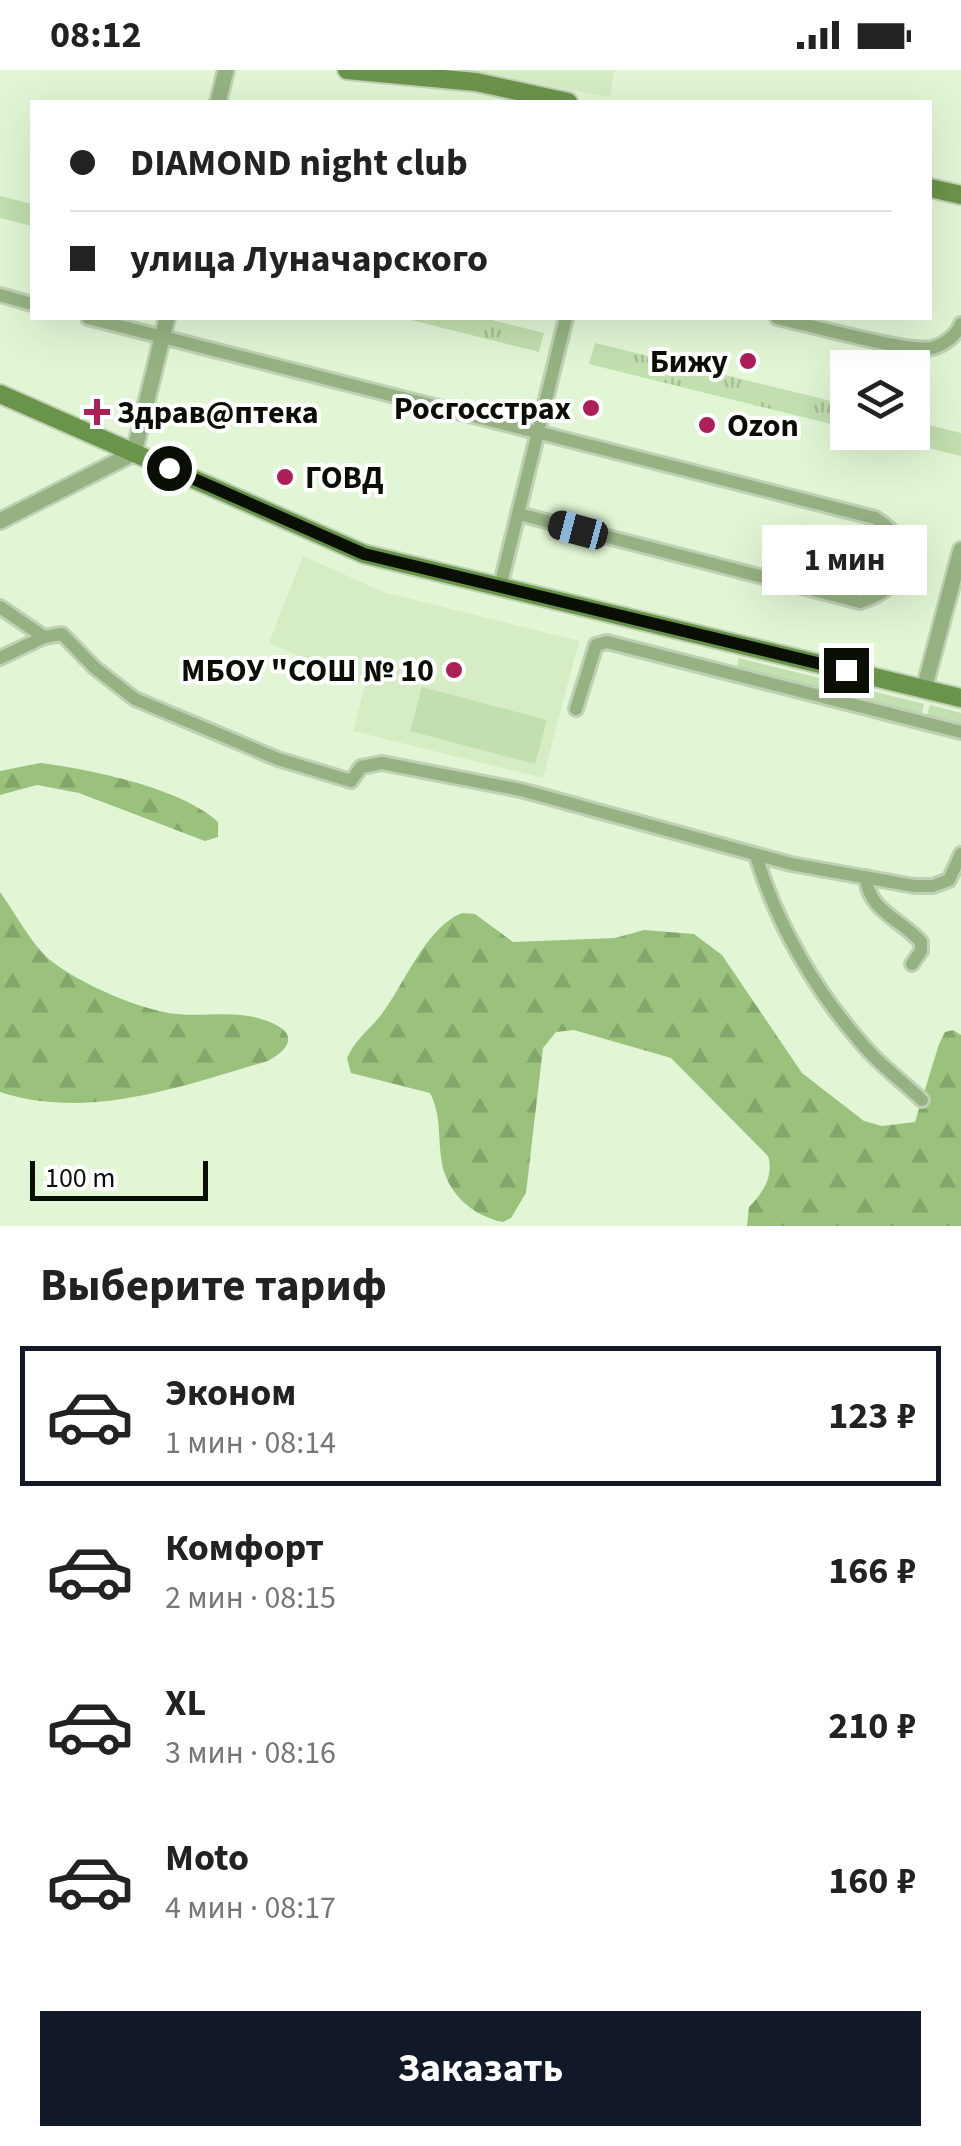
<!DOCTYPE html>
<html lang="ru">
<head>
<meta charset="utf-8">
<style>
  body { margin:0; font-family:"Source Sans 3",sans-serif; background:#f6f6f6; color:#222; height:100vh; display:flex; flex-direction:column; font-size:38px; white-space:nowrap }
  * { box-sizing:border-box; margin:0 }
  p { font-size:32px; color:#767676 }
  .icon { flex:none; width:55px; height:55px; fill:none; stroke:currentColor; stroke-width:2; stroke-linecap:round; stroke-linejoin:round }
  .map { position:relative; height:1156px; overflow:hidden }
  .details { display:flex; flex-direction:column; background:#fff; flex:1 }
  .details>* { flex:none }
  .guide { position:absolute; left:30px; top:30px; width:902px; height:220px; border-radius:0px; box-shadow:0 10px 40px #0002; display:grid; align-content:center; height:220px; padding:0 40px; background:#fff }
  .buttons { position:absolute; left:830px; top:280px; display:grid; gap:20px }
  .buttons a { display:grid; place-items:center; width:100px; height:100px; border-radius:0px; background:#fff; box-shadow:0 10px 40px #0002; font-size:50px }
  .scale { position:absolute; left:30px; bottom:25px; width:178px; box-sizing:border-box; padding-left:10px; border:5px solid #090f05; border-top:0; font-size:28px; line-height:35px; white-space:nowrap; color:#090f05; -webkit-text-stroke:8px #fff; paint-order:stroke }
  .end { position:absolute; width:45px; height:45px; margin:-22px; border:12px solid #090f05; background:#fff; box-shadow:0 0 0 5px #fff }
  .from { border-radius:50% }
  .bubble { position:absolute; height:70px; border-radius:0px; background:#fff; box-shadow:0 10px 40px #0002; font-size:32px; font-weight:700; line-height:70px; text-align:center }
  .car { position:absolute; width:30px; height:60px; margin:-30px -15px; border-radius:12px; box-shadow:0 0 8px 2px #0007; background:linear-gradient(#222 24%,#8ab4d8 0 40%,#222 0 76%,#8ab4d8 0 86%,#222 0) }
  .guide b { display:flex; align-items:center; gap:35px; height:95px; font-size:38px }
  .guide b+b { border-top:2px solid #e0e0e0 }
  .guide i { width:25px; height:25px; background:#222 }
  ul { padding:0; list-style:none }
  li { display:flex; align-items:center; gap:30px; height:140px; margin:0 20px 15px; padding:0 20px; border:5px solid transparent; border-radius:0px }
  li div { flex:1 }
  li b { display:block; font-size:38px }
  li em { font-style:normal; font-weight:700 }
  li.current { border-color:#111827 }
  li>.icon { width:90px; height:90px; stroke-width:1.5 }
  h2 { padding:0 40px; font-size:45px; line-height:120px }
  .action { display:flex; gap:20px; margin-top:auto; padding:20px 40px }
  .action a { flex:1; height:115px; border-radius:0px; background:#111827; color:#fff; font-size:40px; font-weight:700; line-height:115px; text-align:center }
  .status { display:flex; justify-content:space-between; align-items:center; height:70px; padding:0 50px; background:#fff; direction:ltr }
  .status svg { height:28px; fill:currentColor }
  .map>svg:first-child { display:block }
  .built { fill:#d5ecc5 }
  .grass { fill:#c2dfaf }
  .forest { fill:url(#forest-firs) }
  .park { fill:url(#park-tufts) }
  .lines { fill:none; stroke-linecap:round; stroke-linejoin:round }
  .minor-casing { stroke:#bfd1b4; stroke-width:18 }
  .tertiary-casing { stroke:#bfd1b4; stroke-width:20 }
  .secondary-casing { stroke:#bfd1b4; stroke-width:22 }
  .minor { stroke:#96b283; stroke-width:12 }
  .tertiary { stroke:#96b283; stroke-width:15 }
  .secondary { stroke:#6b944b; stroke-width:18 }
  .route { stroke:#090f05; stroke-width:12 }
  .poi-dot { fill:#ae1f57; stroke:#fff; stroke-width:4 }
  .labels { text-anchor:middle; stroke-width:8; stroke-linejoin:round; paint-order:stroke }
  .poi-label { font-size:32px; font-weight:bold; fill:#090f05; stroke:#fff; text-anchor:end }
</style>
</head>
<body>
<div class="status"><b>08:12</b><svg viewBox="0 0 49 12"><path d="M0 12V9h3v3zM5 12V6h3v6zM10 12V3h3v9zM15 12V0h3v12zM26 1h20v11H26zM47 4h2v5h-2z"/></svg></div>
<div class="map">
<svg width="961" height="1156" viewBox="0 0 961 1156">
  <defs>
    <pattern id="forest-firs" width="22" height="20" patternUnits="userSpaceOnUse" patternTransform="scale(2.5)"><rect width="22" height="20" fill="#9ac27d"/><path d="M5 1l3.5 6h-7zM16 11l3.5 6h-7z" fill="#83a66b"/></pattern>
    <pattern id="park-tufts" width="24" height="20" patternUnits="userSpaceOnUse" patternTransform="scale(2.5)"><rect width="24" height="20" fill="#c2dfaf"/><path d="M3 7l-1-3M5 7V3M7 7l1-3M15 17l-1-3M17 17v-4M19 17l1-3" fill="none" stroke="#a5be95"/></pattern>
  </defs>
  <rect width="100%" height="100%" fill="#e2f6d5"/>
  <path class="built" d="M463 0H615L610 27Z
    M303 486 383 522 579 571 543 708 353 661 365 615 269 573Z"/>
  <path class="grass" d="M739 588 924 634 921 647 736 601Z
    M422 617 547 650 535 694 410 661Z
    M930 635 961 643V658L926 649Z"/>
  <path class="forest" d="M40 693C89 699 182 718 218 752V767L205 771 79 723 37 715 0 725V701Z
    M0 822C14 841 32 875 50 890 78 913 142 941 177 944 204 947 236 940 261 949 294 959 298 974 268 991 182 1016 89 1051 0 1022Z
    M462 843 475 844 513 872 615 868 644 860 694 864 722 885 802 1003 864 1051 882 1056 915 1052 939 974 945 962 953 960 961 965V1156H747L749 1137C763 1123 774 1106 768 1086L671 988 574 960 556 962 543 978 526 1123 511 1148 503 1152C471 1146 444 1120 441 1087 438 1063 441 1045 430 1023L351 1003 347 988C355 970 369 960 381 945 404 915 426 857 462 843Z"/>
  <path class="park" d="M0 126 32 134V156L0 148Z
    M403 248H484L544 263 539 282Z
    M595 273 847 335V358L589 294Z
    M913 351 961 363V386L867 363 912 362Z"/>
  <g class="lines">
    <g class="minor-casing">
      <path id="minor" d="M0 225 32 234
        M88 248 875 448C923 478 909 516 860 532L519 444
        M777 248C806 254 909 283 932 278 944 275 957 265 961 254
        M500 517 566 248
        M0 537 44 567 62 564 95 598 135 629 278 689 351 711 361 697 382 693 521 720 791 794 914 816H933L949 810 961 784
        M0 588 44 567
        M576 639 596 575 607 572 961 662
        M756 786C777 855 816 922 864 976 881 996 903 1012 922 1030
        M866 807C868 841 901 849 921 872V881L912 894"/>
    </g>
    <g class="tertiary-casing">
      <path id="tertiary" d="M218 32 226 0
        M0 451 134 383 167 248
        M924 619 961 480"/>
    </g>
    <g class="secondary-casing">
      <path id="secondary" d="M347 0 476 12 568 32
        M930 118 961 125
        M0 324 364 484 961 628"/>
    </g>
    <use href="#minor" class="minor"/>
    <use href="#tertiary" class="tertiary"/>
    <use href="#secondary" class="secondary"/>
  </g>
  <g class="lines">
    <path class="route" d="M169 398 364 484 846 600"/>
  </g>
  <g class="poi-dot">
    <circle cx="748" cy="291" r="10"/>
    <circle cx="591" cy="338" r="10"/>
    <path d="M92 327h10v10h10v10h-10v10h-10v-10h-10v-10h10z"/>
    <circle cx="707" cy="355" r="10"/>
    <circle cx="285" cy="407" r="10"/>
    <circle cx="454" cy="600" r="10"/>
  </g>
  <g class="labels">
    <g class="poi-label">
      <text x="728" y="302">Бижу</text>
      <text x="571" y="349">Росгосстрах</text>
      <text x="117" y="353" text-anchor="start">Здрав@птека</text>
      <text x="727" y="366" text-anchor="start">Ozon</text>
      <text x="305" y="418" text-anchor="start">ГОВД</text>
      <text x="434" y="611">МБОУ "СОШ № 10</text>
    </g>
  </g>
</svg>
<div class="buttons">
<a><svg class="icon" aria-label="layers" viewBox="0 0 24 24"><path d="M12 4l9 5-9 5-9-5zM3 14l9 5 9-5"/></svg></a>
</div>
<div class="scale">100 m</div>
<i class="end from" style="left:169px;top:398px"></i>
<i class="end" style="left:846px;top:600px"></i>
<div class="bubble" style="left:762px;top:455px;width:165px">1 мин</div>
<i class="car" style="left:578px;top:460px;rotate:285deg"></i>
<div class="guide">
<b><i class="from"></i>DIAMOND night club</b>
<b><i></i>улица Луначарского</b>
</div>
</div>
<section class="details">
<h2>Выберите тариф</h2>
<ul>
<li class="current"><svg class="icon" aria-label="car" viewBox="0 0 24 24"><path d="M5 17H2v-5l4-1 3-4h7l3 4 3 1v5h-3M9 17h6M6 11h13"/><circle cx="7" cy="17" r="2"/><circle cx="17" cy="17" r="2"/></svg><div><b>Эконом</b><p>1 мин · 08:14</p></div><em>123 ₽</em></li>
<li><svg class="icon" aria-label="car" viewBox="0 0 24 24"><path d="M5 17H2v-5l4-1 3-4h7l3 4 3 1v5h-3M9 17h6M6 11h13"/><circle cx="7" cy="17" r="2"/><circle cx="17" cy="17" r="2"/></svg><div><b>Комфорт</b><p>2 мин · 08:15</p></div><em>166 ₽</em></li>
<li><svg class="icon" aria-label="car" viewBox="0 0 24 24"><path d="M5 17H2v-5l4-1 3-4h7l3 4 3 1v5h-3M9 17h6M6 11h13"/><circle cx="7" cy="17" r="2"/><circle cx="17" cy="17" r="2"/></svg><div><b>XL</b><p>3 мин · 08:16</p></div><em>210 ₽</em></li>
<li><svg class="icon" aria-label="car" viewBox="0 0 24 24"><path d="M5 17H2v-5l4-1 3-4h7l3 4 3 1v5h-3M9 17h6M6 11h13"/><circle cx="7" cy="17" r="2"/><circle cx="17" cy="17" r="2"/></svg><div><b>Moto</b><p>4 мин · 08:17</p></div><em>160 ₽</em></li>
</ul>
<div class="action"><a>Заказать</a></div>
</section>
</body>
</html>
